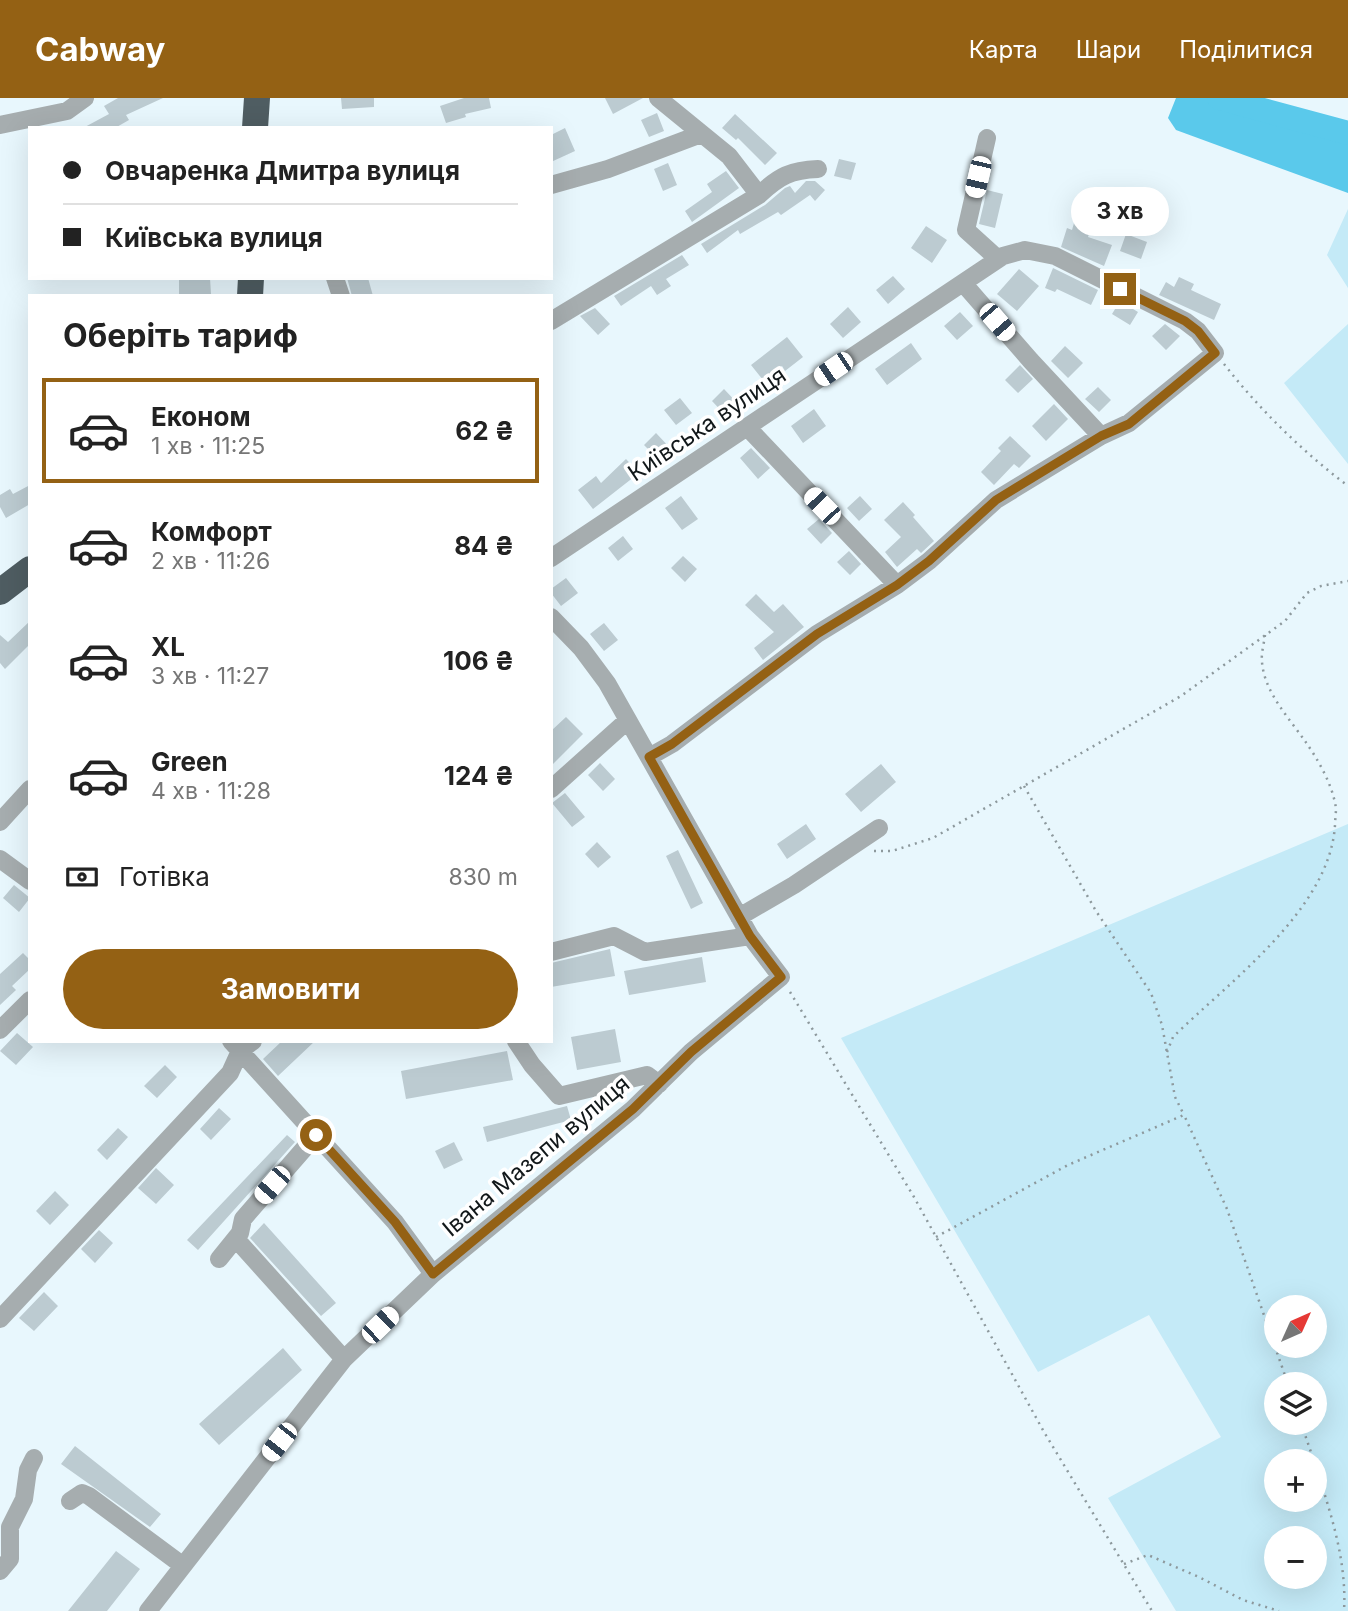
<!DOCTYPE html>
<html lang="uk">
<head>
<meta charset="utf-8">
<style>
  body { margin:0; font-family:Inter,sans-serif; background:#f6f6f6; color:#222; height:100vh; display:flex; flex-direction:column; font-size:26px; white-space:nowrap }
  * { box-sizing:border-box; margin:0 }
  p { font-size:23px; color:#767676 }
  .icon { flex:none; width:38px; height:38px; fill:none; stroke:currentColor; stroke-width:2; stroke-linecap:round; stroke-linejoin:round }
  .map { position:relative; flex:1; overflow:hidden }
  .panel { position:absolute; left:28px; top:196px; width:525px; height:749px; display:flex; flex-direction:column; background:#fff; border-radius:0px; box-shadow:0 7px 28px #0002 }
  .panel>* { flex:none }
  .hud { position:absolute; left:28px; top:28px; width:525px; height:154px; border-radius:0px; box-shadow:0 7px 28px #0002; display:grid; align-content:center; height:154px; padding:0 35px; background:#fff }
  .needle { width:46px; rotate:45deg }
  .buttons { position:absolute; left:1264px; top:1197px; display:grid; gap:14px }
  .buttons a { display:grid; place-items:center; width:63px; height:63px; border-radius:50%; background:#fff; box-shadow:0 7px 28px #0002; font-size:35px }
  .end { position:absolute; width:32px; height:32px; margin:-16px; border:9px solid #946114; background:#fff; box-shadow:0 0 0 4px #fff }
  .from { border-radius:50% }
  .bubble { position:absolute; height:49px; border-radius:24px; background:#fff; box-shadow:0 7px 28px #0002; font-size:23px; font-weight:700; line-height:49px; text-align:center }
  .car { position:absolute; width:21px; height:42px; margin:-21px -10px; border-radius:9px; box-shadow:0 0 5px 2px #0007; background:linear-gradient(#fff 24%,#345 0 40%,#fff 0 76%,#345 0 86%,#fff 0) }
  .hud b { display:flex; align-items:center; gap:24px; height:66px; font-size:26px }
  .hud b+b { border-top:2px solid #e0e0e0 }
  .hud i { width:18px; height:18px; background:#222 }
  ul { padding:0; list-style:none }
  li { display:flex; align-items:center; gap:21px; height:105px; margin:0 14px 10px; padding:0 21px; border:4px solid transparent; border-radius:0px }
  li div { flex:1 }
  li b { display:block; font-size:26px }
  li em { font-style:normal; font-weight:700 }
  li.on { border-color:#946114 }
  li>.icon { width:63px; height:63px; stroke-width:1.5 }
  h2 { padding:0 35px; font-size:32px; line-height:84px }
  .pay { display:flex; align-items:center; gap:18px; height:77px; padding:0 35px; font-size:26px }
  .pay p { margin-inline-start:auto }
  .action { display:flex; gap:14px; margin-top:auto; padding:14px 35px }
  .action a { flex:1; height:80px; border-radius:42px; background:#946114; color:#fff; font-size:28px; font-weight:700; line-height:80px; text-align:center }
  header { display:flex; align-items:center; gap:42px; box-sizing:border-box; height:98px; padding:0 35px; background:#946114; color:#fff }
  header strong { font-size:33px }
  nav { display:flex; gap:38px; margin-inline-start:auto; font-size:24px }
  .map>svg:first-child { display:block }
  .green { fill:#c4eaf7; fill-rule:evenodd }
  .water { fill:#5ac9eb }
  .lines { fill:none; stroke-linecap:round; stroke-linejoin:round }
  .river { stroke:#5ac9eb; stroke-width:24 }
  .building { fill:#bccbd1 }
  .path { stroke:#8d999d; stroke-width:2.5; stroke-dasharray:2 5; stroke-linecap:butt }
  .minor { stroke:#a6adaf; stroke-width:18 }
  .highway { stroke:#4f5d62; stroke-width:26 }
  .route { stroke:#946114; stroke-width:9 }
  .labels { text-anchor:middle; stroke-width:7; stroke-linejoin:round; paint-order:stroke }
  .street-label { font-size:23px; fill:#111719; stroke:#fff }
</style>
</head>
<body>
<header>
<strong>Cabway</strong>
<nav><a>Карта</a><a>Шари</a><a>Поділитися</a></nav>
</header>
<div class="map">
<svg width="1348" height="1513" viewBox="0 0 1348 1513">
  <rect width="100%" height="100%" fill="#e8f7fd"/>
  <path class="green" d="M1348 111V190L1327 157Z
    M1348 226V366L1284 285Z
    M1348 726V1513H1176L1108 1400 1221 1339 1149 1217 1038 1274 841 940ZM1276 1209H1314V1248H1276ZM1276 1286H1314V1325H1276ZM1276 1363H1314V1402H1276ZM1276 1440H1314V1479H1276Z"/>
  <path class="water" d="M1176 0H1219L1348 35V95L1176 32 1168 20Z"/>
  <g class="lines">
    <path class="river" d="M1219 0 1348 35"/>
  </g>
  <path class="building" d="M118 0H163L126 17 129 22 115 30H83L109 16 104 8Z
    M341 0H374V9L342 11Z
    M464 0H489L491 10 465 16 466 19 446 25 440 8Z
    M605 0H643L613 16Z
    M657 15 664 33 649 39 641 22Z
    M735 16 777 55 765 67 738 40 736 42 722 30Z
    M565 30 575 53 551 64V37Z
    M839 61 856 65 851 82 834 78Z
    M668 65 677 87 663 93 654 71Z
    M726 73 739 90 692 124 685 113 712 94 707 86Z
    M806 83H815L825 92 815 103 810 97 781 117 778 114 740 136 738 132 707 155 701 146 765 107 785 90 790 88 795 95Z
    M987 92 1003 96 995 130 979 126Z
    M1079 108 1096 114 1088 139 1112 147 1104 168 1061 149 1067 130 1072 132Z
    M926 128 947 142 932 165 911 150Z
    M1126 136 1147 144 1141 161 1120 153Z
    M682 157 689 167 666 181 671 188 657 197 651 188 621 208 614 198Z
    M1053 170 1098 192 1091 207 1057 191 1055 194 1045 190Z
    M1019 171 1039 188 1017 213 997 196Z
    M893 178 905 191 888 206 876 192Z
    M1179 179 1194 186 1191 192 1221 206 1214 222 1159 197 1166 184 1174 189Z
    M179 180H210L211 196 179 197Z
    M347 180H368L373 198H352Z
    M1120 203 1138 214 1130 227 1112 216Z
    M848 209 861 224 843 240 830 226Z
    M595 210 610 226 598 237 580 218Z
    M960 214 973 228 957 242 944 228Z
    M1165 226 1180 238 1166 252 1152 238Z
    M787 239 803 259 785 273 782 268 763 282 751 267Z
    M911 245 922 261 887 287 875 271Z
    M1065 248 1083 265 1068 280 1051 263Z
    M1020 267 1033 281 1018 295 1005 282Z
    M1098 289 1111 302 1099 314 1085 301Z
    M724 291 739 307 727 319 712 303Z
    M680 300 692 315 676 327 664 312Z
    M1054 306 1068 321 1046 343 1032 328Z
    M814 311 826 328 803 345 791 328Z
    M656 335 671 351 659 362 644 347Z
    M1010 338 1031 358 1019 370 1014 366 994 387 981 374 1001 353 998 350Z
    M751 350 770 370 758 381 740 360Z
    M626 361 639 375 593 411 578 392 596 378 601 385Z
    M30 387V406L6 420 0 409V397L10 391 13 396Z
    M681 398 698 421 682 432 665 410Z
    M860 398 872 411 859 423 847 410Z
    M903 404 915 417 913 419 934 443 921 455 917 451 897 469 885 454 901 439 884 422Z
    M819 421 832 435 821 446 807 431Z
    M623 438 633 451 618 463 608 450Z
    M849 453 861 466 850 477 837 464Z
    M683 458 697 471 685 484 671 470Z
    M566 480 578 495 561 508 551 495V491Z
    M756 496 774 514 783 506 804 529 763 562 754 550 774 534 745 507Z
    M30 523V546L5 571 0 565V537L8 544Z
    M604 525 618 542 604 553 590 536Z
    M566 619 583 636 551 668V633Z
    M600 665 615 681 603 693 588 677Z
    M881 666 896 684 861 714 845 696Z
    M565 695 585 719 572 729 552 705Z
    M806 726 816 741 787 761 777 746Z
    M597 744 611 759 598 770 585 756Z
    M678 752 703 805 691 811 666 758Z
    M14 787 30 800 19 814 3 800Z
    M610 851 615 878 551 889V865Z
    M23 855 30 862V871L12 888 16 892 0 907V876Z
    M702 859 706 884 629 897 624 873Z
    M615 931 621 964 577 972 571 939Z
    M17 935 33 949 16 967 0 953Z
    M282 943H315L278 978 263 961Z
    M507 953 513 982 406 1001 401 973Z
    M165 967 177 979 157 1000 144 988Z
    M567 1008 571 1022 487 1044 483 1029Z
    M219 1010 231 1021 211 1042 200 1031Z
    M118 1030 128 1039 107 1062 97 1052Z
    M287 1037 295 1044 198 1152 187 1142Z
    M454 1044 463 1062 444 1071 435 1053Z
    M156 1070 174 1087 156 1106 138 1090Z
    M55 1093 69 1107 50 1127 36 1113Z
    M264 1125 336 1205 321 1218 250 1140Z
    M99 1132 113 1145 95 1165 81 1151Z
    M44 1194 58 1208 34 1233 19 1220Z
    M283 1250 302 1272 219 1347 199 1326Z
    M75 1348 161 1416 150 1429 61 1366Z
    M116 1453 140 1471 107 1513H68Z"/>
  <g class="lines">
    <path class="path" d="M1224 266C1260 312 1302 353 1348 388
      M1024 688 1096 813 1151 895 1162 927 1175 999 1184 1017
      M874 753H892L933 740 1181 598 1285 523 1307 495 1321 488 1348 483
      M790 894 914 1099 1044 1334 1152 1513
      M1167 954 1173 939C1230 883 1330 811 1335 727 1335 720 1337 712 1335 705 1331 684 1317 660 1305 643 1288 619 1264 593 1262 564 1261 555 1264 546 1265 537
      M936 1139 1068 1067 1184 1017 1227 1111 1288 1286
      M1301 1325 1314 1363
      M1314 1364C1330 1412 1347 1462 1344 1513
      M1124 1466 1148 1457 1199 1479 1243 1502 1279 1513"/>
    <path class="minor" d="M658 0 729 58 759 97
      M0 27 67 13 85 0
      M987 40 966 132 998 161
      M551 87 608 71 701 36
      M335 180 341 198
      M963 185 1031 263 1101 338
      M551 223 759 97C779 78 791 72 818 71
      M747 329 897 487
      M551 460 1003 158 1025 152 1055 158 1185 223 1198 233 1215 255 1129 325 1101 338 996 402 929 463 897 487 817 536 672 646 649 659
      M551 691 628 622
      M0 724 30 691
      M0 761 30 783
      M739 819 794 787 879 730
      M551 854 614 838 645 854 750 838
      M0 932 30 902
      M231 943 395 1124 433 1176
      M516 943 532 967 559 998 647 977 659 986
      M236 1141 344 1261
      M219 1161 240 1135 243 1121 316 1037
      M0 1221 230 975 240 953 253 943
      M70 1403 82 1395 89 1398 182 1467
      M0 1473 10 1461V1429L24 1401 28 1372 34 1360
      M148 1513 344 1261 433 1176 633 1011 691 954 781 879 750 838 607 585 581 550 551 519"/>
    <path class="highway" d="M255 30 257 0
      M250 198 251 180
      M0 494 30 471"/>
  </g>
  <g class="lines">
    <path class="route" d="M316 1037 395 1124 433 1176 633 1011 691 954 781 879 750 838 649 659 672 646 817 536 897 487 929 463 996 402 1101 338 1129 326 1215 255 1198 233 1185 223 1120 191"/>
  </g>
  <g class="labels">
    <g class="street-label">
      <text transform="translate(707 326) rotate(-34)" y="8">Київська вулиця</text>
      <text transform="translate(536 1058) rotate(-40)" y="8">Івана Мазепи вулиця</text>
    </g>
  </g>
</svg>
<div class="buttons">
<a><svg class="needle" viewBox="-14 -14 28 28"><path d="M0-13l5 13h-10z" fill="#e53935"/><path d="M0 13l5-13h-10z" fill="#767676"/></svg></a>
<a><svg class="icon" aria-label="layers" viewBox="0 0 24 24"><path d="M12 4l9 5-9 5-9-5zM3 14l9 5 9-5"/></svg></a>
<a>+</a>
<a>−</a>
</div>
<i class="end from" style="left:316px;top:1037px"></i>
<i class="end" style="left:1120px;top:191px"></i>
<div class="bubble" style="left:1071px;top:89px;width:98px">3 хв</div>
<i class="car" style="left:978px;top:79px;rotate:193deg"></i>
<i class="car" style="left:997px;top:224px;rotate:139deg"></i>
<i class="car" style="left:833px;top:271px;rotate:236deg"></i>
<i class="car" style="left:822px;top:408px;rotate:316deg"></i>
<i class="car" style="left:272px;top:1087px;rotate:221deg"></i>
<i class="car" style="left:380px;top:1227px;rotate:46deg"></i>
<i class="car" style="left:279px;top:1344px;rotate:218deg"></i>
<div class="hud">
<b><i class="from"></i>Овчаренка Дмитра вулиця</b>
<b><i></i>Київська вулиця</b>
</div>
<section class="panel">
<h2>Оберіть тариф</h2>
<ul>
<li class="on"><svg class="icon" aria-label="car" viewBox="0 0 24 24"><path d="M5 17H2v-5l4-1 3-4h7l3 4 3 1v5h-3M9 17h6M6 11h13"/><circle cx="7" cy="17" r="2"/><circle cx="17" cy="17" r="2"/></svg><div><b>Економ</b><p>1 хв · 11:25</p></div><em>62 ₴</em></li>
<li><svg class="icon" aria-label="car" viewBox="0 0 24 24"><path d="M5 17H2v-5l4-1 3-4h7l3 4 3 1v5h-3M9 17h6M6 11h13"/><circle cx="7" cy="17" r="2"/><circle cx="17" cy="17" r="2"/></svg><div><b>Комфорт</b><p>2 хв · 11:26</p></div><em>84 ₴</em></li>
<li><svg class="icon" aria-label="car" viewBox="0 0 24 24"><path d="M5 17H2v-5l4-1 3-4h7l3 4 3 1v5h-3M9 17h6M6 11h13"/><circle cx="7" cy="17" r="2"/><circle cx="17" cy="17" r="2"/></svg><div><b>XL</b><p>3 хв · 11:27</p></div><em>106 ₴</em></li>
<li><svg class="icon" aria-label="car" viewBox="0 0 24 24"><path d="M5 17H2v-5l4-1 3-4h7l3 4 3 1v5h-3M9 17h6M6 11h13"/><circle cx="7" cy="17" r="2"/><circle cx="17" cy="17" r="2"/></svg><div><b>Green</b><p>4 хв · 11:28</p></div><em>124 ₴</em></li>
</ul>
<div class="pay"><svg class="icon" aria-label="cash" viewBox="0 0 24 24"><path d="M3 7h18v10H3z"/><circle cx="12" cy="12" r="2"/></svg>Готівка<p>830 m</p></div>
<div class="action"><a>Замовити</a></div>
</section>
</div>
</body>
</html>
